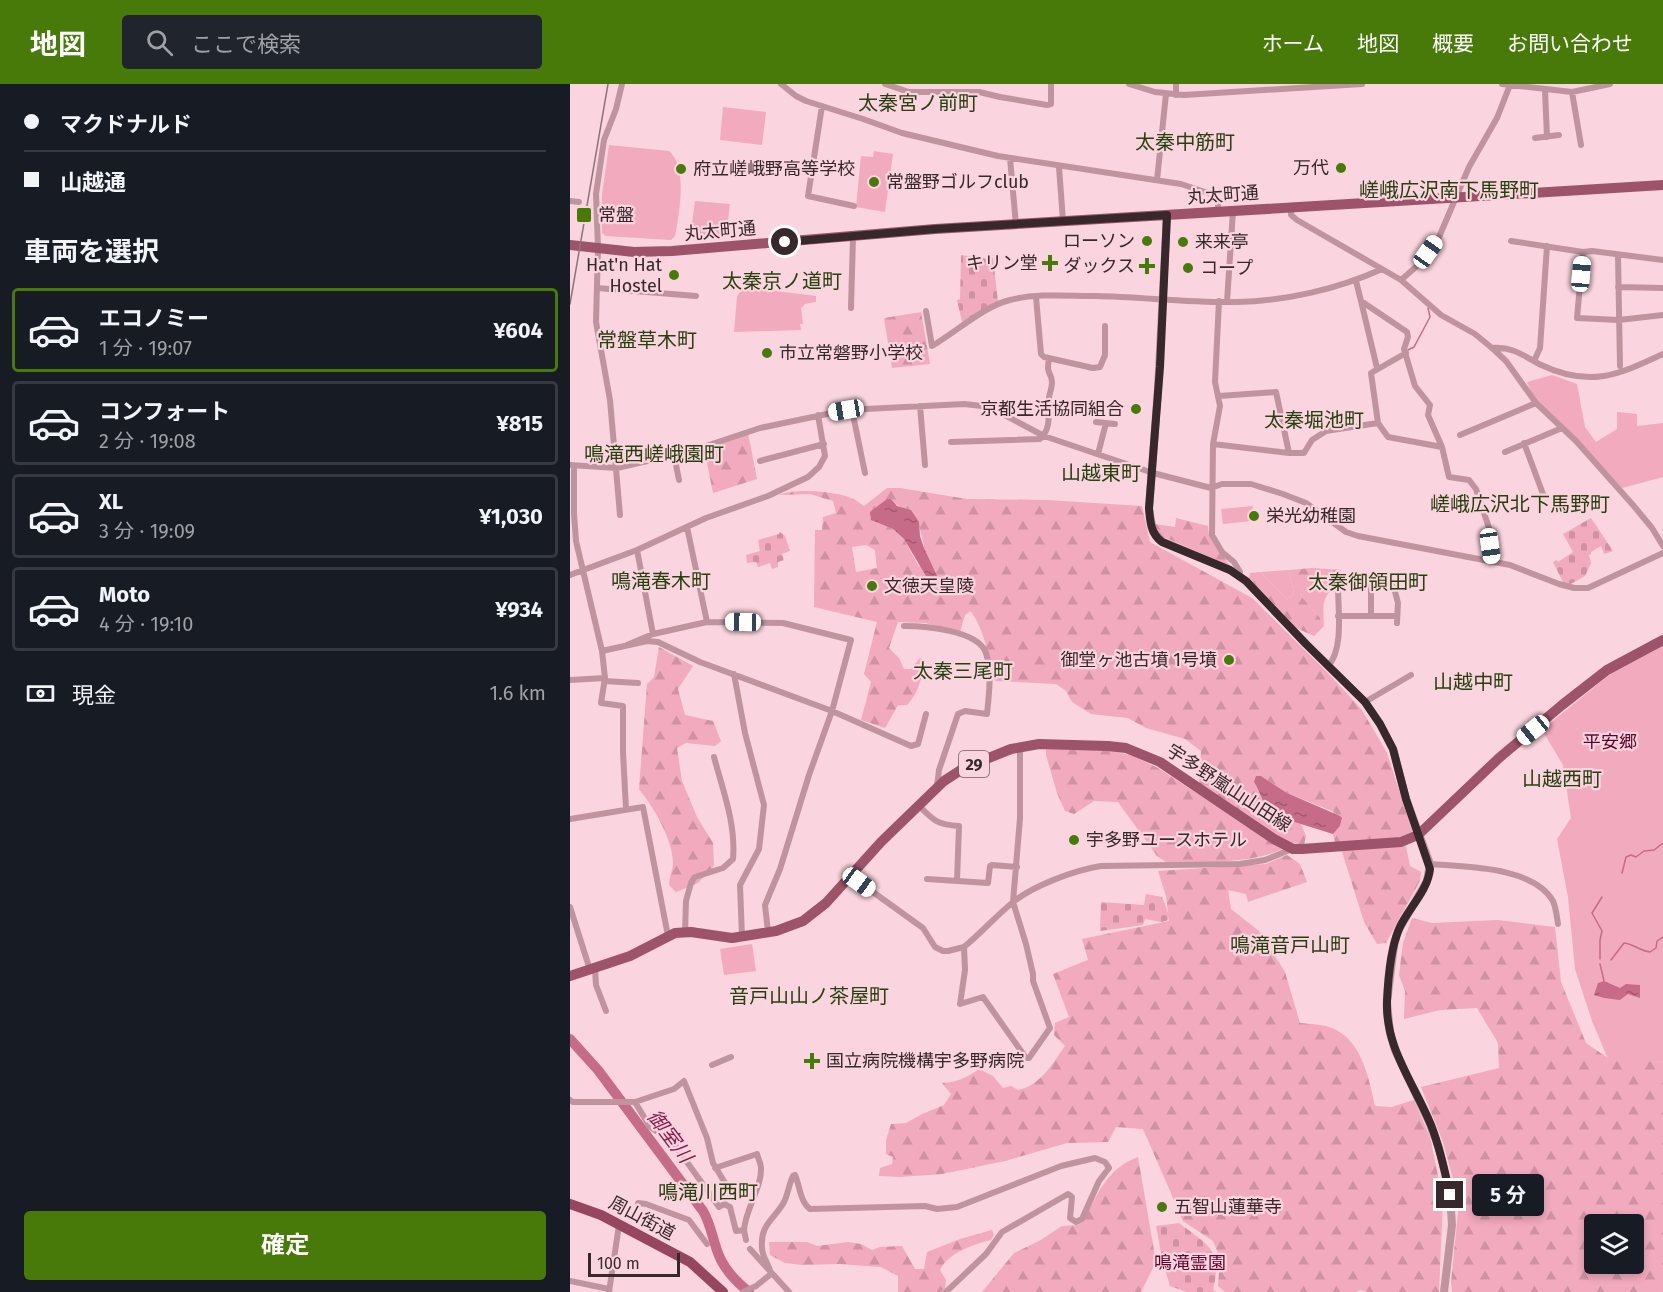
<!DOCTYPE html>
<html lang="ja">
<head>
<meta charset="utf-8">
<style>
  body { margin:0; font-family:"Fira Sans","Noto Sans JP",sans-serif; background:#20242c; color:#f1f3f6; height:100vh; display:flex; flex-direction:column; font-size:22px; white-space:nowrap }
  * { box-sizing:border-box; margin:0 }
  p { font-size:20px; color:#9ea1a6 }
  .icon { flex:none; width:33px; height:33px; fill:none; stroke:currentColor; stroke-width:2; stroke-linecap:round; stroke-linejoin:round }
  .map { position:relative; flex:1; overflow:hidden }
  .sheet { display:flex; flex-direction:column; background:#171b24; width:570px }
  .sheet>* { flex:none }
  .guide { display:grid; align-content:center; height:132px; padding:0 24px; background:#171b24 }
  .fabs { position:absolute; left:1014px; top:1130px; display:grid; gap:12px }
  .fabs a { display:grid; place-items:center; width:60px; height:60px; border-radius:6px; background:#171b24; box-shadow:0 3px 9px #0003; font-size:30px }
  .scale { position:absolute; left:18px; bottom:15px; width:92px; box-sizing:border-box; padding-left:6px; border:3px solid #36282b; border-top:0; font-size:16px; line-height:21px; white-space:nowrap; color:#36282b; -webkit-text-stroke:4px #fad4de; paint-order:stroke }
  .end { position:absolute; width:27px; height:27px; margin:-14px; border:8px solid #36282b; background:#fff; box-shadow:0 0 0 3px #fff }
  .from { border-radius:50% }
  .bubble { position:absolute; height:42px; border-radius:6px; background:#171b24; box-shadow:0 3px 9px #0003; font-size:20px; font-weight:700; line-height:42px; text-align:center }
  .car { position:absolute; width:18px; height:36px; margin:-18px -9px; border-radius:8px; box-shadow:0 0 4px 2px #0007; background:linear-gradient(#fff 24%,#345 0 40%,#fff 0 76%,#345 0 86%,#fff 0) }
  .guide b { display:flex; align-items:center; gap:21px; height:57px; font-size:22px }
  .guide b+b { border-top:2px solid #363941 }
  .guide i { width:15px; height:15px; background:#f1f3f6 }
  ul { padding:0; list-style:none }
  li { display:flex; align-items:center; gap:18px; height:84px; margin:0 12px 9px; padding:0 12px; border:3px solid #363941; border-radius:6px }
  li div { flex:1 }
  li b { display:block; font-size:22px }
  li em { font-style:normal; font-weight:700 }
  li.current { border-color:#477a08 }
  li>.icon { width:54px; height:54px; stroke-width:1.5 }
  h2 { padding:0 24px; font-size:27px; line-height:72px }
  .pay { display:flex; align-items:center; gap:15px; height:66px; padding:0 24px; font-size:22px }
  .pay p { margin-inline-start:auto }
  .primary-button { display:flex; gap:12px; margin-top:auto; padding:12px 24px }
  .primary-button a { flex:1; height:69px; border-radius:6px; background:#477a08; color:#fff; font-size:24px; font-weight:700; line-height:69px; text-align:center }
  header { display:flex; align-items:center; gap:36px; box-sizing:border-box; height:84px; padding:0 30px; background:#477a08; color:#fff }
  header strong { font-size:28px }
  nav { display:flex; gap:33px; margin-inline-start:auto; font-size:21px }
  .search { width:420px; height:54px; background:#20242c; display:flex; align-items:center; gap:15px; box-sizing:border-box; padding:0 21px; border-radius:6px; color:#9ea1a6; font-size:22px }
  main { display:flex; flex:1; min-height:0 }
  .map>svg:first-child { display:block }
  .green { fill:#f2aabe }
  .forest { fill:url(#forest-firs); fill-rule:evenodd }
  .cemetery { fill:url(#cemetery-stones) }
  .water { fill:url(#water-ripples) }
  .lines { fill:none; stroke-linecap:round; stroke-linejoin:round }
  .stream { stroke:#c66b88; stroke-width:1.5 }
  .river { stroke:#c66b88; stroke-width:10 }
  .minor { stroke:#bf949f; stroke-width:6 }
  .tertiary { stroke:#bf949f; stroke-width:8 }
  .primary { stroke:#9d536a; stroke-width:10 }
  .trunk { stroke:#964660; stroke-width:10 }
  .tram { stroke:#8d747a; stroke-width:1.5 }
  .route { stroke:#36282b; stroke-width:8 }
  .poi-dot { fill:#477a08; stroke:#fad4de; stroke-width:2 }
  .labels { text-anchor:middle; stroke-width:4.5; stroke-linejoin:round; paint-order:stroke }
  .shield { fill:#fad4de; stroke:#715c61; stroke-width:1.5 }
  .shield-label { font-size:16px; font-weight:bold; fill:#36282b }
  .poi-label { font-size:18px; fill:#36282b; stroke:#fad4de; text-anchor:start }
  .street-label { font-size:18px; fill:#36282b; stroke:#fad4de }
  .park-label { font-size:18px; fill:#5a042c; stroke:#fad4de }
  .neighbourhood-label { font-size:20px; fill:#27400f; stroke:#fad4de }
  .water-label { font-size:20px; font-style:italic; fill:#891b4a; stroke:#fad4de }
</style>
</head>
<body>
<header>
<strong>地図</strong>
<div class="search"><svg class="icon" aria-label="search" viewBox="0 0 24 24"><circle cx="10" cy="10" r="6"/><path d="M15 15l6 6"/></svg>ここで検索</div>
<nav><a>ホーム</a><a>地図</a><a>概要</a><a>お問い合わせ</a></nav>
</header>
<main>
<section class="sheet">
<div class="guide">
<b><i class="from"></i>マクドナルド</b>
<b><i></i>山越通</b>
</div>
<h2>車両を選択</h2>
<ul>
<li class="current"><svg class="icon" aria-label="car" viewBox="0 0 24 24"><path d="M5 17H2v-5l4-1 3-4h7l3 4 3 1v5h-3M9 17h6M6 11h13"/><circle cx="7" cy="17" r="2"/><circle cx="17" cy="17" r="2"/></svg><div><b>エコノミー</b><p>1 分 · 19:07</p></div><em>¥604</em></li>
<li><svg class="icon" aria-label="car" viewBox="0 0 24 24"><path d="M5 17H2v-5l4-1 3-4h7l3 4 3 1v5h-3M9 17h6M6 11h13"/><circle cx="7" cy="17" r="2"/><circle cx="17" cy="17" r="2"/></svg><div><b>コンフォート</b><p>2 分 · 19:08</p></div><em>¥815</em></li>
<li><svg class="icon" aria-label="car" viewBox="0 0 24 24"><path d="M5 17H2v-5l4-1 3-4h7l3 4 3 1v5h-3M9 17h6M6 11h13"/><circle cx="7" cy="17" r="2"/><circle cx="17" cy="17" r="2"/></svg><div><b>XL</b><p>3 分 · 19:09</p></div><em>¥1,030</em></li>
<li><svg class="icon" aria-label="car" viewBox="0 0 24 24"><path d="M5 17H2v-5l4-1 3-4h7l3 4 3 1v5h-3M9 17h6M6 11h13"/><circle cx="7" cy="17" r="2"/><circle cx="17" cy="17" r="2"/></svg><div><b>Moto</b><p>4 分 · 19:10</p></div><em>¥934</em></li>
</ul>
<div class="pay"><svg class="icon" aria-label="cash" viewBox="0 0 24 24"><path d="M3 7h18v10H3z"/><circle cx="12" cy="12" r="2"/></svg>現金<p>1.6 km</p></div>
<div class="primary-button"><a>確定</a></div>
</section>
<div class="map">
<svg width="1093" height="1208" viewBox="0 0 1093 1208">
  <defs>
    <pattern id="forest-firs" width="22" height="20" patternUnits="userSpaceOnUse" patternTransform="scale(1.5)"><rect width="22" height="20" fill="#f2aabe"/><path d="M5 1l3.5 6h-7zM16 11l3.5 6h-7z" fill="#d092a3"/></pattern>
    <pattern id="cemetery-stones" width="16" height="16" patternUnits="userSpaceOnUse" patternTransform="scale(1.5)"><rect width="16" height="16" fill="#f2aabe"/><path d="M2 7V4a2 2 0 0 1 4 0v3zM10 15v-3a2 2 0 0 1 4 0v3z" fill="#d092a3"/></pattern>
    <pattern id="water-ripples" width="26" height="14" patternUnits="userSpaceOnUse" patternTransform="scale(1.5)"><rect width="26" height="14" fill="#c66b88"/><path d="M2 4q2-2 4 0t4 0M15 11q2-2 4 0t4 0" fill="none" stroke="#a2586f"/></pattern>
  </defs>
  <rect width="100%" height="100%" fill="#fad4de"/>
  <path class="green" d="M153 23 196 28 192 61 150 56Z
    M39 61 99 67C118 83 109 130 105 152L101 156 36 152 32 149V111Z
    M304 67 323 70 315 128 286 123 291 72 303 73Z
    M125 117 160 120 156 153 127 156V147H121Z
    M173 203 246 212V218L235 220 231 224 233 240H230L231 246 164 248 167 213Z
    M982 291 1007 300 1015 343 1026 358 1047 345V328L1067 330V342L1093 339V393L1052 404 963 313 957 298Z
    M683 422 681 437 653 440 651 425Z
    M719 486 724 510 717 515 690 488Z
    M769 498C751 514 753 519 754 542L750 534 731 512 732 507Z
    M1093 561V978L1038 975 1022 937 1005 885 998 813 987 755 1001 734 993 681 972 646 1044 587Z
    M182 860 186 887 154 891 150 865Z"/>
  <path class="forest" d="M351 228 360 280 322 284 314 234Z
    M178 349 187 395 143 409 134 364Z
    M317 404H330L397 415 477 416 572 422 580 458 682 514 758 589 792 626 817 669 843 749 834 753 840 782 851 788 850 797 816 859 807 860 794 838 769 758H765L763 750 770 742 772 735 762 727 717 709 691 692 684 698C690 707 694 727 703 732 710 736 722 737 731 740L736 752 734 761 711 757 629 699 631 667 615 655 576 644 558 634 521 630 502 618 496 607 486 600 426 597 420 592C418 565 415 550 401 527L395 531 390 548 355 539 328 538 319 564 329 574 334 585H341L350 574 354 577C353 592 348 610 337 621H328L315 644 291 636 301 598 294 590 307 538 244 523 245 446H252L253 433 266 429 263 417 240 410 209 411C224 404 265 407 281 414 285 415 290 419 294 422ZM321 415C330 426 334 422 341 427 347 431 354 457 354 464 355 470 351 478 349 483L334 455 323 445 301 436ZM296 461 305 466 307 484 286 488 282 463Z
    M606 434 638 442 639 451 660 482 589 451 585 440 605 443Z
    M742 484 771 486 769 498 732 507 731 512 750 534 754 542 744 552 726 544 679 495 680 489 690 488 717 515 724 510 719 486Z
    M89 563 123 582 108 605 115 631 143 637 151 657 145 662 116 659 107 664 112 697 127 733 143 759 144 782 128 799 106 808 99 801C99 793 103 787 103 778 102 754 84 724 69 705L77 600 84 593Z
    M476 665 536 666 561 671 588 684 713 765C676 781 635 777 596 778L587 772 548 718 524 717 504 730 495 727 487 709 476 671Z
    M717 771 730 780 737 798 678 818 676 810 658 806 661 825 689 847 715 888 730 939C740 940 753 940 762 944 792 956 799 995 805 1022L822 1023 844 1016 860 1053 873 1116 869 1208H797L790 1206 786 1208H655L648 1202 650 1174 643 1157 613 1137 573 1045 546 1043 538 1058 497 1059 435 1077 372 1090 330 1093 309 1092 310 1084 322 1080 323 1073 316 1070V1056L321 1040 336 1039 352 1030 374 1021 381 1010 372 999C387 998 397 994 409 985L423 992 433 1004 441 1002 448 1006C470 1002 483 979 495 962L484 951 485 939 499 933 483 890 518 876 512 855 599 837 596 812 588 787 696 780Z
    M842 834 862 839 928 836 985 843 991 898 1016 959 1038 974 1093 978V1208H882L881 1198 889 1118 873 1058 851 1003 929 984 928 959 907 924 870 926 834 935 835 907 829 891 833 859ZM1024 1140H1064V1179H1024Z
    M568 1073 586 1178 571 1208H412L444 1169 469 1157 492 1142 508 1141 513 1138C528 1110 536 1085 568 1073Z
    M422 1146 424 1151 421 1156C404 1160 378 1169 370 1186L376 1196 375 1205 371 1208H328V1192L311 1183 269 1180 232 1181 215 1179 200 1171 199 1158H237L247 1162 278 1158 291 1160 302 1166 310 1163 332 1162 345 1185H354L357 1168 390 1155Z"/>
  <path class="cemetery" d="M391 171 418 175 423 174 428 218 392 238 387 216 390 215Z
    M1021 434 1043 467 1034 470 1031 462 1021 468V470L1019 471 1021 479 1015 492 999 501 994 500 983 478 986 476 988 478 1003 468 993 450Z
    M210 448 215 452 220 467 212 470 214 476 208 478V483L202 485 200 479 188 483 186 478 177 479 176 471 190 467 188 456 209 450Z
    M576 810 592 813 599 831 598 836 592 838 575 835 573 841 530 847 531 818 574 821Z
    M609 1139C638 1161 653 1166 643 1206L646 1208H617L600 1202 593 1179 586 1142Z"/>
  <path class="water" d="M317 415H321L327 422 341 426 349 438 350 452 354 464 368 494 356 492 334 455 323 445 301 436 300 428Z
    M686 692H691L717 709 770 732 772 734 770 742 763 750 702 731C693 722 691 709 684 698Z
    M1034 897 1050 904 1056 900 1070 901V914L1058 910 1050 916 1034 914 1024 911 1028 899Z"/>
  <g class="lines">
    <path class="stream" d="M838 266 844 263 860 233 858 224
      M1052 789 1056 773 1061 771 1066 773 1074 767 1084 766 1093 759
      M1030 875V856L1032 847 1022 829 1032 813
      M1041 876 1054 859C1064 860 1070 867 1080 868L1086 864 1087 857 1093 853
      M1030 880 1034 897"/>
    <path class="river" d="M0 955 28 986 133 1127C142 1142 143 1160 151 1176 157 1188 169 1200 179 1208"/>
    <path class="minor" d="M211 0 226 12 236 17 293 35 332 49 428 72 611 100 644 111 648 118V128
      M315 0 339 8H409L430 13 477 21 481 20V0
      M559 0 585 8 614 11 792 0
      M606 0V11
      M932 0 1002 8 1040 0
      M975 6 977 53
      M1002 8 1011 61
      M252 22 238 112 284 122
      M965 54 989 51
      M440 74 446 141
      M489 83 493 137
      M587 96 596 10
      M0 117 9 118
      M721 123V131L727 136 831 196 871 231 905 250 922 264 936 277 966 319 1006 357 1063 421 1082 444 1093 462
      M941 157 1013 168
      M1048 171 1050 282
      M1093 176 1022 167 1013 168 1007 234 1049 236 1093 231
      M831 196 847 182 869 153 899 83 927 34 940 1
      M786 197 791 217 837 248 838 253 834 265 845 302 860 321 858 331 872 363 879 393 899 396 906 405 920 447 922 477
      M1048 203 1093 204
      M27 204 126 212
      M466 213 471 270 474 273 523 284 530 283 535 271V242
      M649 217 645 298 650 322 643 360 642 451 652 468 664 478 670 488 668 492
      M791 217 807 284
      M657 218 663 127
      M281 224 283 153
      M356 227 362 262C386 248 414 222 440 216 467 209 498 212 526 212 573 213 620 219 667 218 716 217 768 205 812 185
      M922 264C941 262 953 271 969 280 1019 304 1046 292 1093 270
      M836 269 801 289 808 339 818 353 872 363
      M964 277 970 264 977 162
      M649 312 706 308 719 369
      M350 322 355 381
      M282 326 295 389
      M526 338 545 340
      M890 351 966 319
      M381 358 470 355C482 345 478 327 479 313 480 309 482 303 482 298 481 287 476 291 479 275
      M954 359 973 410
      M643 360 719 369H734L742 356 756 347 808 339
      M935 368 992 344
      M528 370 536 339
      M104 371 109 396
      M190 377 254 360
      M0 381 47 384 121 367 190 344 276 326 394 320 412 322 427 327 474 352 583 389 641 404 652 400H681L713 410 736 419 776 448 788 452 940 481 989 500 1004 504H1018L1093 469
      M4 382V430L6 457 32 567 35 594 31 619 53 622V668L56 725
      M50 431 40 316 26 238 28 164 26 110 34 56 46 25 52 0
      M117 443 137 538
      M67 466 83 550
      M0 491 67 466 136 434 198 412 238 393 249 383 255 372 248 331
      M823 500 828 519 827 539
      M768 532H827
      M334 542C354 542 408 546 416 569 422 587 419 611 417 630L395 627 388 630 369 686 367 702
      M57 561 83 550 137 538 213 539 281 556 262 627 239 691 210 785 195 821 198 848
      M32 567 77 557 88 558 130 578 262 627 341 662 348 660 356 630
      M758 582C774 565 768 525 768 503L774 499 801 497V532
      M164 590 175 649 194 721 189 765 170 801 172 853
      M0 596 35 594
      M34 597 68 599
      M795 618 841 591
      M348 721C363 736 367 741 389 742L387 797
      M0 735 73 723 98 852
      M860 780C894 783 963 782 983 817 986 824 987 833 988 840
      M279 793 289 798 353 844 365 863 373 867H378L394 863C411 849 425 833 442 819 462 802 505 786 531 782L670 780 695 776 722 765
      M357 795 418 799 420 782 422 781 447 783
      M0 823 20 886
      M115 848 116 817 121 799 125 793 153 784 163 775C166 740 153 707 144 673
      M394 863 395 886 390 920 413 913 456 974H459L480 944 463 897V890L456 860 443 818 450 734V662
      M25 885 26 901 36 927
      M142 981 161 973
      M0 1016 3 1018H65L104 1005 114 997 137 1054 143 1079 155 1099 154 1120
      M65 1018 80 1043 102 1057 149 1123 154 1120 160 1123 166 1147 174 1146C175 1126 192 1103 191 1084 191 1080 188 1074 187 1070L145 1084
      M68 1119 76 1120 119 1136 137 1160
      M174 1146 176 1156
      M180 1165 219 1208
      M201 1190C199 1180 192 1173 192 1164 190 1140 204 1136 214 1118 218 1110 219 1100 223 1092L225 1091C230 1102 230 1118 240 1125L355 1122 367 1125 387 1123 491 1082 525 1074 535 1078 539 1084 529 1097 512 1135 506 1138 500 1134 502 1113 498 1110 432 1148 416 1170 376 1208
      M0 1197 39 1205
      M39 1208 49 1141
      M173 1208 186 1202 201 1190"/>
    <path class="tertiary" d="M597 131 588 305 579 425 583 447 593 458 660 486 676 497 736 560 795 618 810 640 823 665 836 715 860 780 857 797 828 847 824 861 817 918 820 949 825 966 860 1040 869 1064 880 1111 882 1141 874 1208"/>
    <path class="primary" d="M0 161 64 168 102 167 365 145 1093 101
      M0 892 60 872 105 849 121 848 162 854 206 847 233 837 256 819 311 758 374 697 394 684 441 665 469 660 538 662 556 664 590 678 704 755 723 765H732L831 758 848 751 929 674 992 621 1037 586 1093 556"/>
    <path class="trunk" d="M0 1120 31 1131 120 1178 153 1208"/>
    <path class="tram" d="M0 220 38 0"/>
  </g>
  <g class="lines">
    <path class="route" d="M215 158 365 145 597 131 590 283 579 424C580 438 581 450 592 458L660 486 676 497 736 560 795 618 810 640 823 665 836 715 860 785C858 807 837 826 829 845 820 866 818 895 817 917 815 964 844 999 861 1041 870 1064 875 1087 880 1111"/>
  </g>
  <g class="poi-dot">
    <circle cx="771" cy="84" r="6"/>
    <circle cx="111" cy="85" r="6"/>
    <circle cx="304" cy="98" r="6"/>
    <rect x="6" y="123" width="16" height="16" rx="3"/>
    <circle cx="577" cy="157" r="6"/>
    <circle cx="613" cy="158" r="6"/>
    <path d="M477 170h6v6h6v6h-6v6h-6v-6h-6v-6h6z"/>
    <path d="M574 173h6v6h6v6h-6v6h-6v-6h-6v-6h6z"/>
    <circle cx="618" cy="184" r="6"/>
    <circle cx="104" cy="191" r="6"/>
    <circle cx="197" cy="269" r="6"/>
    <circle cx="566" cy="325" r="6"/>
    <circle cx="684" cy="432" r="6"/>
    <circle cx="302" cy="502" r="6"/>
    <circle cx="659" cy="576" r="6"/>
    <circle cx="504" cy="756" r="6"/>
    <path d="M239 968h6v6h6v6h-6v6h-6v-6h-6v-6h6z"/>
    <circle cx="592" cy="1123" r="6"/>
  </g>
  <g class="labels">
    <rect class="shield" x="389" y="667" width="30" height="26" rx="4.5"/>
    <g class="shield-label">
      <text x="404" y="686">29</text>
    </g>
    <g class="poi-label">
      <text x="759" y="90" text-anchor="end">万代</text>
      <text x="123" y="91">府立嵯峨野高等学校</text>
      <text x="316" y="104">常盤野ゴルフclub</text>
      <text x="28" y="137">常盤</text>
      <text x="565" y="163" text-anchor="end">ローソン</text>
      <text x="625" y="164">来来亭</text>
      <text x="468" y="185" text-anchor="end">キリン堂</text>
      <text x="92" y="187" text-anchor="end">Hat'n Hat<tspan x="92" dy="21">Hostel</tspan></text>
      <text x="565" y="188" text-anchor="end">ダックス</text>
      <text x="630" y="190">コープ</text>
      <text x="209" y="275">市立常磐野小学校</text>
      <text x="554" y="331" text-anchor="end">京都生活協同組合</text>
      <text x="696" y="438">栄光幼稚園</text>
      <text x="314" y="508">文徳天皇陵</text>
      <text x="647" y="582" text-anchor="end">御堂ヶ池古墳 1号墳</text>
      <text x="516" y="762">宇多野ユースホテル</text>
      <text x="256" y="983">国立病院機構宇多野病院</text>
      <text x="604" y="1129">五智山蓮華寺</text>
    </g>
    <g class="street-label">
      <text transform="translate(653 111) rotate(-4)" y="6">丸太町通</text>
      <text transform="translate(150 147) rotate(-5)" y="6">丸太町通</text>
      <text transform="translate(659 704) rotate(33)" y="6">宇多野嵐山山田線</text>
      <text transform="translate(72 1134) rotate(28)" y="6">周山街道</text>
    </g>
    <g class="park-label">
      <text x="1040" y="664">平安郷</text>
      <text x="620" y="1185">鳴滝霊園</text>
    </g>
    <g class="neighbourhood-label">
      <text x="348" y="26">太秦宮ノ前町</text>
      <text x="615" y="65">太秦中筋町</text>
      <text x="879" y="113">嵯峨広沢南下馬野町</text>
      <text x="212" y="204">太秦京ノ道町</text>
      <text x="77" y="263">常盤草木町</text>
      <text x="744" y="343">太秦堀池町</text>
      <text x="84" y="377">鳴滝西嵯峨園町</text>
      <text x="531" y="396">山越東町</text>
      <text x="950" y="427">嵯峨広沢北下馬野町</text>
      <text x="91" y="504">鳴滝春木町</text>
      <text x="798" y="505">太秦御領田町</text>
      <text x="393" y="594">太秦三尾町</text>
      <text x="903" y="605">山越中町</text>
      <text x="992" y="702">山越西町</text>
      <text x="720" y="868">鳴滝音戸山町</text>
      <text x="239" y="919">音戸山山ノ茶屋町</text>
      <text x="138" y="1115">鳴滝川西町</text>
    </g>
    <g class="water-label">
      <text transform="translate(100 1052) rotate(53)" y="7">御室川</text>
    </g>
  </g>
</svg>
<div class="fabs">
<a><svg class="icon" aria-label="layers" viewBox="0 0 24 24"><path d="M12 4l9 5-9 5-9-5zM3 14l9 5 9-5"/></svg></a>
</div>
<div class="scale">100 m</div>
<i class="end from" style="left:215px;top:158px"></i>
<i class="end" style="left:880px;top:1111px"></i>
<div class="bubble" style="left:902px;top:1090px;width:72px">5 分</div>
<i class="car" style="left:858px;top:168px;rotate:35deg"></i>
<i class="car" style="left:1011px;top:190px;rotate:5deg"></i>
<i class="car" style="left:276px;top:326px;rotate:260deg"></i>
<i class="car" style="left:920px;top:462px;rotate:172deg"></i>
<i class="car" style="left:173px;top:538px;rotate:271deg"></i>
<i class="car" style="left:963px;top:646px;rotate:231deg"></i>
<i class="car" style="left:289px;top:798px;rotate:126deg"></i>
</div>
</main>
</body>
</html>
